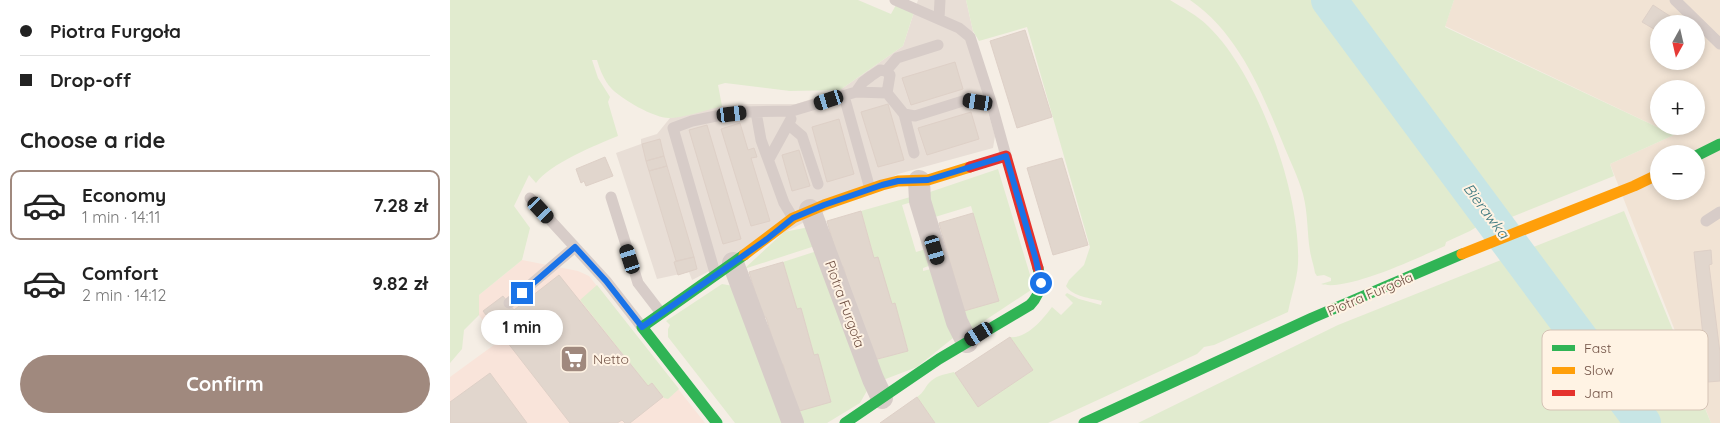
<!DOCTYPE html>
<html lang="en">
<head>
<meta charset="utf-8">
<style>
  body { margin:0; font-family:Quicksand,sans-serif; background:#f2f2f2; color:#222; height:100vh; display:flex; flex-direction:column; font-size:19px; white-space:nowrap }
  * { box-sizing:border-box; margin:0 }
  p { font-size:16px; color:#767676 }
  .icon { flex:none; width:28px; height:28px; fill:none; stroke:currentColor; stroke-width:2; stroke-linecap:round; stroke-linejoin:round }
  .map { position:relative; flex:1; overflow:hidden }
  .sheet { display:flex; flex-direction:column; background:#fff; width:450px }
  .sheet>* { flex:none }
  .banner { display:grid; align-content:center; height:110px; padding:0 20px; background:#fff }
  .needle { width:32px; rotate:188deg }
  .tools { position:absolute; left:1200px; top:15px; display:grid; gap:10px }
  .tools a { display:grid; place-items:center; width:55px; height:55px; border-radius:50%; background:#fff; box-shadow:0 2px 8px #0003; font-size:25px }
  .end { position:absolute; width:22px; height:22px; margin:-11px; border:6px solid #1a73e8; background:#fff; box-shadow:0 0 0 2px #fff }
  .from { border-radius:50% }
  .bubble { position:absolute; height:35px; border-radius:18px; background:#fff; box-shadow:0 2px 8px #0003; font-size:16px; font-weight:700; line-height:35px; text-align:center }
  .car { position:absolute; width:15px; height:30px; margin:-15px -8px; border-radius:6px; box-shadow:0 0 4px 1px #0007; background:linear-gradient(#222 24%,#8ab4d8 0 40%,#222 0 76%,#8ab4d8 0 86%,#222 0) }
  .banner b { display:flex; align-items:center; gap:18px; height:48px; font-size:19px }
  .banner b+b { border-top:1px solid #e0e0e0 }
  .banner i { width:12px; height:12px; background:#222 }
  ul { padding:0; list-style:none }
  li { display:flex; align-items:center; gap:15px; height:70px; margin:0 10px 8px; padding:0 10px; border:2px solid transparent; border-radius:10px }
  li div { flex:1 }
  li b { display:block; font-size:19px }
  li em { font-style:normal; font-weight:700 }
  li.on { border-color:#a0897e }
  li>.icon { width:45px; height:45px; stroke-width:1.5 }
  h2 { padding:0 20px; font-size:22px; line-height:60px }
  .cta { display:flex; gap:10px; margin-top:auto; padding:10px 20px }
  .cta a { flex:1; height:58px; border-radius:30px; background:#a0897e; color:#fff; font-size:20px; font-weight:700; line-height:58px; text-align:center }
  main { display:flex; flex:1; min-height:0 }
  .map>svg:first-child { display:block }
  .residential { fill:#f1e3d4; fill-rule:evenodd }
  .commercial { fill:#f9e4da }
  .industrial { fill:#e8ded6 }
  .green { fill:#e1ebcf }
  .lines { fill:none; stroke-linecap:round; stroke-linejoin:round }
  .river { stroke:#c7e5e5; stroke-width:36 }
  .building { fill:#e1d6cd; stroke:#ded0c7 }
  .lane { stroke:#d7ccc8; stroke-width:11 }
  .street { stroke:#d7ccc8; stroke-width:22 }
  .fast { stroke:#30b455; stroke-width:11 }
  .slow { stroke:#ff9f0a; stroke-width:11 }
  .jam { stroke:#e5322d; stroke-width:11 }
  .route { stroke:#1a73e8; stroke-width:6 }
  .labels { text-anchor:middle; stroke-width:4; stroke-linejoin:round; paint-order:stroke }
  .street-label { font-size:14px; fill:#725346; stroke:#fff3e4 }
  .poi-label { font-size:14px; fill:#725346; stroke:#fff3e4; text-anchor:start }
  .water-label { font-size:15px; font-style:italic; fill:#3d787f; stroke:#fff3e4 }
  .key { fill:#fff3e4; stroke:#d5c3b5; stroke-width:1 }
  .key-label { font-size:14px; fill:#725346 }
</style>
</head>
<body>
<main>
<section class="sheet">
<div class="banner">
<b><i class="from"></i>Piotra Furgoła</b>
<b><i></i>Drop-off</b>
</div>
<h2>Choose a ride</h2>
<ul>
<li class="on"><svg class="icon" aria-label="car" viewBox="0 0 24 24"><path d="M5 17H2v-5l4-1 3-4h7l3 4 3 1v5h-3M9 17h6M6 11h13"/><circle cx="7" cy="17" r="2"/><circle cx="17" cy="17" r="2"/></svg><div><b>Economy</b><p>1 min · 14:11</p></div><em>7.28 zł</em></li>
<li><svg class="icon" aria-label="car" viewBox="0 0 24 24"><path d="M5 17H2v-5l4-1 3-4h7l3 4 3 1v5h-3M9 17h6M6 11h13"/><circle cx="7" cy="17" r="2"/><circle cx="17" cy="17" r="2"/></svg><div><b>Comfort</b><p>2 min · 14:12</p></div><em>9.82 zł</em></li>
</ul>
<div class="cta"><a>Confirm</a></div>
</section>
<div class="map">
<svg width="1270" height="423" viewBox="0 0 1270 423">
  <rect width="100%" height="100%" fill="#f5eee5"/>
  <path class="residential" d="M1004 0H1270V423H1261L1160 164 1224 135 995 26ZM1209 24H1246V61H1209ZM1209 89H1246V126H1209ZM1209 154H1246V191H1209Z"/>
  <path class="commercial" d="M72 260 128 271 139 276 255 423H0V377L48 342 29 315V295Z"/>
  <path class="industrial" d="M468 0H516L523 31 518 44 545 136 543 148 448 174 242 280 239 272 207 279 166 153 191 144V139L207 134 220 118 272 106 300 104H346L390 90 453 46Z"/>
  <path class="green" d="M0 0H408L441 14 446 5 464 12 453 46 390 90 340 91 275 83 268 85 272 106C257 110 233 118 219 118 204 118 171 99 161 88 154 80 150 70 147 60H142L148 78 160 97 158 102 168 136C146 145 99 164 86 183L79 175 64 206 80 228 72 260 29 295V315L14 330 12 349 0 363Z
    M516 0H720C733 8 747 15 758 26 809 75 851 194 848 264 847 280 841 296 838 312L764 345 754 347 747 354 598 423H485L467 397C474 393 475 386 481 381 488 375 496 374 504 372L528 406 583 370 560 337C577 339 593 319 602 307L611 315 623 303 615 295 617 293 629 299 651 305 652 301C641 298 623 297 616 286L619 280 634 265 640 247 577 27 529 41 523 31Z
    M740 0H868L897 39 896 40 909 58 1033 223 1020 231 996 242 995 246C969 257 897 292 871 284L881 281V278L874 275 867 276 865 273C864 266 861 258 860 251 857 232 858 213 853 194 848 176 839 159 832 141 811 90 788 33 740 0Z
    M892 0H1004L995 27 1224 135 1160 164 1164 176 1054 220Z
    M548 169 584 288 522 329 514 311 549 300 523 213 521 206 485 217 477 193Z
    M464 196 465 201 452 205 466 252 479 248 484 264 473 268V271L485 268 503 338 467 367 433 380 426 360 458 350 445 304H442L424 258 411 211Z
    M1174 211 1261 423H688L888 325Z
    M359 227 368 245 294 269 334 232Z
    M370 250 419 387 410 403 377 423H353L350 410 381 401 368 355H364L351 308 347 309 333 262Z
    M272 284 283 286 337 423H285L218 337V329L220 325 216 321Z
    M147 285 229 389 218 399 214 398 202 383 198 386 130 300Z"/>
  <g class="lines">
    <path class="river" d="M879 0 1193 423"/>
  </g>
  <path class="building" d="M1203 5 1226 20 1224 24H1209V32L1192 22Z
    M575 30 602 117 567 128 540 41Z
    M505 62 513 89 461 105 452 78Z
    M438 104 454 160 428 167 411 112Z
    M521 112 529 139 477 155 468 128Z
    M389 119 404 174 377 182 362 127Z
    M290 123 298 150 304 148 307 157 301 158 320 221 301 226 271 129Z
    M257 125 291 239 273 244 239 130Z
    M210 139 214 156 196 161 192 144Z
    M349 150 360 186 342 191 332 155Z
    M214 156 217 166 199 171 196 161Z
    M155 157 163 176 136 186 134 181 131 183 126 169Z
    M612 158 638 245 603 255 577 168Z
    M217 166 244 257 226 261 199 171Z
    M411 211 424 258 428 257 442 304 445 303 458 351 424 360 407 314 393 266 390 267 377 221Z
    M523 213 549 301 514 311 489 223Z
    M1261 250 1262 264 1259 265 1270 353V381L1258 382 1244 252Z
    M244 257 247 269 228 275 224 262Z
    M333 262 347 309 351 308 364 355 368 354 381 402 346 412 333 364 330 365 316 317 313 318 299 272Z
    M109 275 198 386 202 383 213 397 180 423H175L172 420 167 423H120L33 311 53 296 64 310Z
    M560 337 583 370 528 407 505 373Z
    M40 373 77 423H0V402Z
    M467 397 485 423H430Z"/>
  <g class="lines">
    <path class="lane" d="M445 0 509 28 520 37 541 102 556 156
      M1225 0 1270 44
      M489 19 490 0
      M436 71 447 58 488 45
      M406 92 437 93 454 114 465 116 516 100 541 102
      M394 96 420 189
      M306 112 311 140 334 203 343 218
      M454 114 464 153
      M339 125 352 136 368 184
      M319 159 341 119
      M161 197 188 283 211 313
      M80 198 156 281 192 327
      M1256 221 1270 212
      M265 273 223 128 242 121 271 115 293 112 342 111 406 92 413 82 421 76 430 70 436 71 440 75 437 93
      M59 303 125 247"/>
    <path class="street" d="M469 181 470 201 507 322 517 342
      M360 210 423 379 432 398
      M283 263 343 423"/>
    <path class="fast" d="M1246 156 1270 144
      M267 423 192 327 294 255
      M395 423 489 359 580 305C591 294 592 282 588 268
      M634 423 862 318 1012 254"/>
    <path class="slow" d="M1012 254 1184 186 1209 174
      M294 255 343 218 374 205 432 185 448 181 478 180 520 167"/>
    <path class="jam" d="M520 167 556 156 588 268"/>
  </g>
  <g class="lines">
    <path class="route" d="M72 293 125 247 156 281 192 327 317 239 343 218 374 205 432 185 448 181 478 180 556 156 586 260 591 283"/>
  </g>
  <defs>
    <g id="supermarket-square" transform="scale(1.4375)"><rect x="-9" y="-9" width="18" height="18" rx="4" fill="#a0897e" stroke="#fff3e4"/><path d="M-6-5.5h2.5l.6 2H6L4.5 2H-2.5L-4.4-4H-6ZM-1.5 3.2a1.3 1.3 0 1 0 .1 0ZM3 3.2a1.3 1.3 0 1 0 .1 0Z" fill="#fff"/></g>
  </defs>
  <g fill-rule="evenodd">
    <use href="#supermarket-square" x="124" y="359"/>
  </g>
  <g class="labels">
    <g class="street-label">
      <text transform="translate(920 294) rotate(-23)" y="5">Piotra Furgoła</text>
      <text transform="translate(395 304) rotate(70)" y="5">Piotra Furgoła</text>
    </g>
    <g class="poi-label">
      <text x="143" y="364">Netto</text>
    </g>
    <g class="water-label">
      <text transform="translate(1036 211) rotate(53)" y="5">Bierawka</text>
    </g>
  </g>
  <rect x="1092" y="330" width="166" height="80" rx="8" class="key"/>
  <rect x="1102" y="345" width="23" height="6" fill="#30b455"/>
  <rect x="1102" y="367" width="23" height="7" fill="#ff9f0a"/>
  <rect x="1102" y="390" width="23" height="6" fill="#e5322d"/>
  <g class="key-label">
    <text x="1134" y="353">Fast</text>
    <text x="1134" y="375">Slow</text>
    <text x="1134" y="398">Jam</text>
  </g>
</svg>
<div class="tools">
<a><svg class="needle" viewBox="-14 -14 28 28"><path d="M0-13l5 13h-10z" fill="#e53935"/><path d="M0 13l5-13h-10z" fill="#767676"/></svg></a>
<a>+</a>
<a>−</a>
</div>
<i class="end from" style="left:591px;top:283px"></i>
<i class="end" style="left:72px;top:293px"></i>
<div class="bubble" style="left:31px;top:310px;width:82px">1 min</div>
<i class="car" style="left:379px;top:100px;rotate:252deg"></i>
<i class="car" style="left:528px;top:102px;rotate:279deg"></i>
<i class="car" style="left:282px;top:114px;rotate:83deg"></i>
<i class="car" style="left:91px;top:210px;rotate:137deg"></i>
<i class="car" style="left:485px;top:250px;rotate:163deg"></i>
<i class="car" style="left:180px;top:259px;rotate:342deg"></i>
<i class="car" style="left:529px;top:334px;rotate:238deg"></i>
</div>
</main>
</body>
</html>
